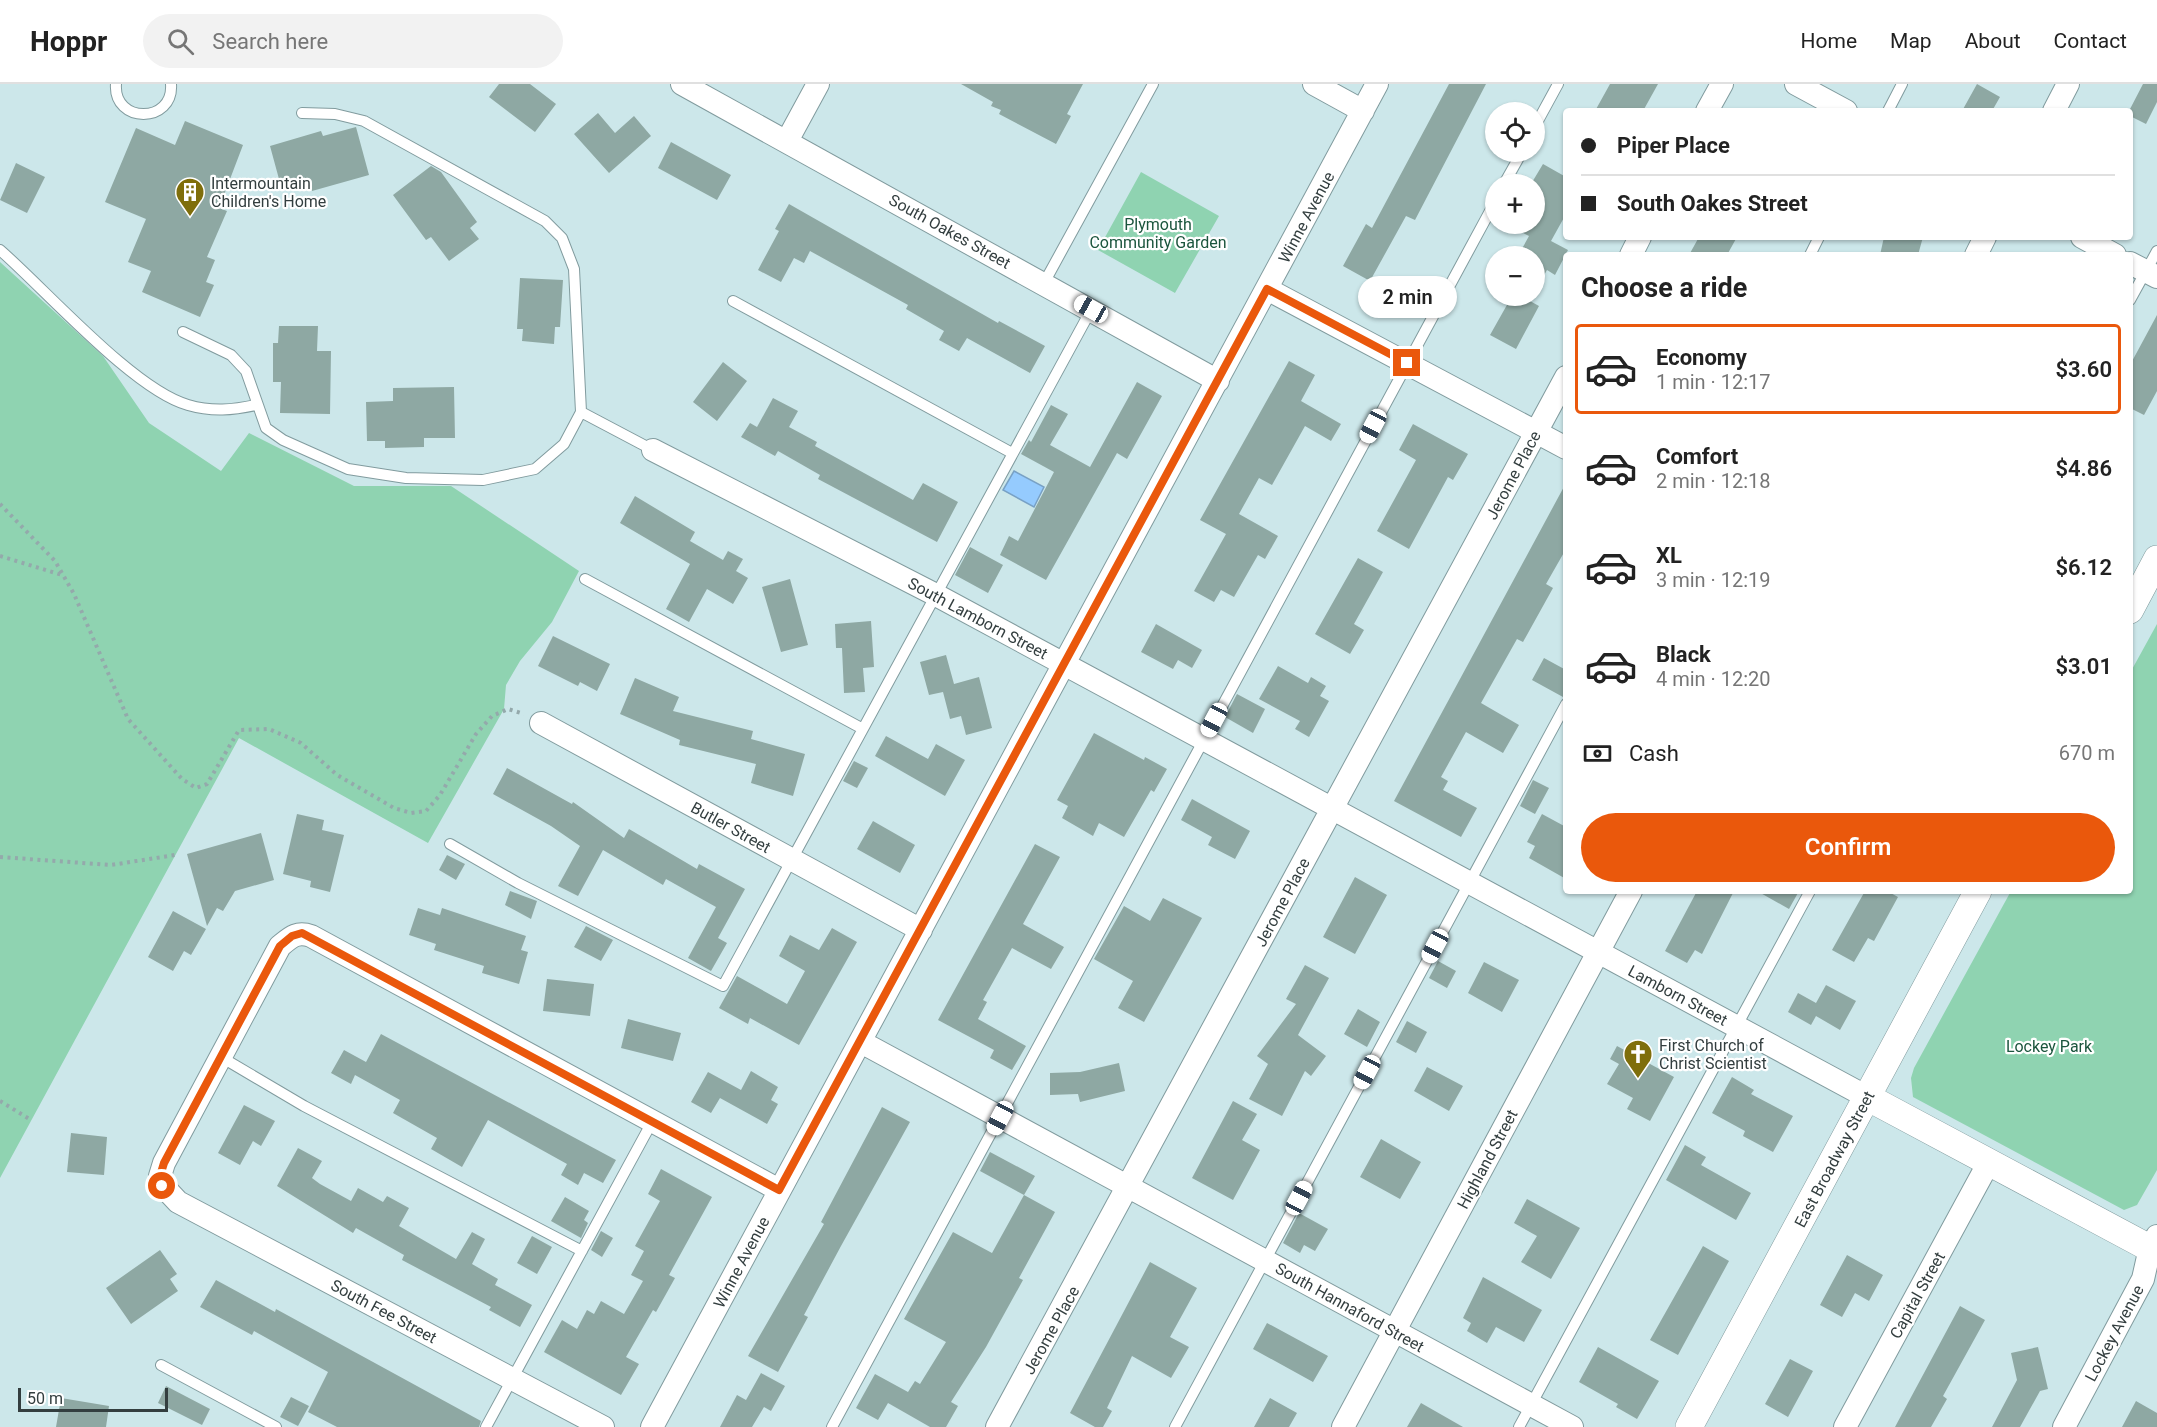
<!DOCTYPE html>
<html lang="en">
<head>
<meta charset="utf-8">
<style>
  body { margin:0; font-family:Roboto,sans-serif; background:#f2f2f2; color:#222; height:100vh; display:flex; flex-direction:column; font-size:22px; white-space:nowrap }
  * { box-sizing:border-box; margin:0 }
  p { font-size:20px; color:#767676 }
  .icon { flex:none; width:33px; height:33px; fill:none; stroke:currentColor; stroke-width:2; stroke-linecap:round; stroke-linejoin:round }
  .map { position:relative; flex:1; overflow:hidden }
  .drawer { position:absolute; left:1563px; top:168px; width:570px; height:642px; display:flex; flex-direction:column; background:#fff; border-radius:6px; box-shadow:0 2px 4px #0004 }
  .drawer>* { flex:none }
  .banner { position:absolute; left:1563px; top:24px; width:570px; height:132px; border-radius:6px; box-shadow:0 2px 4px #0004; display:grid; align-content:center; height:132px; padding:0 18px; background:#fff }
  .controls { position:absolute; left:1485px; top:18px; display:grid; gap:12px }
  .controls a { display:grid; place-items:center; width:60px; height:60px; border-radius:50%; background:#fff; box-shadow:0 2px 4px #0004; font-size:30px }
  .scale { position:absolute; left:18px; bottom:15px; width:150px; box-sizing:border-box; padding-left:6px; border:3px solid #333e3f; border-top:0; font-size:16px; line-height:21px; white-space:nowrap; color:#333e3f; -webkit-text-stroke:4px #fff; paint-order:stroke }
  .end { position:absolute; width:27px; height:27px; margin:-14px; border:8px solid #ea580c; background:#fff; box-shadow:0 0 0 3px #fff }
  .from { border-radius:50% }
  .bubble { position:absolute; height:42px; border-radius:21px; background:#fff; box-shadow:0 2px 4px #0004; font-size:20px; font-weight:600; line-height:42px; text-align:center }
  .car { position:absolute; width:18px; height:36px; margin:-18px -9px; border-radius:8px; box-shadow:0 0 4px 2px #0007; background:linear-gradient(#fff 24%,#345 0 40%,#fff 0 76%,#345 0 86%,#fff 0) }
  .banner b { display:flex; align-items:center; gap:21px; height:57px; font-size:22px }
  .banner b+b { border-top:2px solid #e0e0e0 }
  .banner i { width:15px; height:15px; background:#222 }
  ul { padding:0; list-style:none }
  li { display:flex; align-items:center; gap:18px; height:90px; margin:0 12px 9px; padding:0 6px; border:3px solid transparent; border-radius:6px }
  li div { flex:1 }
  li b { display:block; font-size:22px }
  li em { font-style:normal; font-weight:600 }
  li.current { border-color:#ea580c }
  li>.icon { width:54px; height:54px; stroke-width:1.5 }
  h2 { padding:0 18px; font-size:27px; line-height:72px }
  .pay { display:flex; align-items:center; gap:15px; height:66px; padding:0 18px; font-size:22px }
  .pay p { margin-inline-start:auto }
  .primary-button { display:flex; gap:12px; margin-top:auto; padding:12px 18px }
  .primary-button a { flex:1; height:69px; border-radius:36px; background:#ea580c; color:#fff; font-size:24px; font-weight:600; line-height:69px; text-align:center }
  header { display:flex; align-items:center; gap:36px; box-sizing:border-box; height:84px; padding:0 30px; background:#fff; border-bottom:2px solid #e0e0e0 }
  header strong { font-size:28px }
  nav { display:flex; gap:33px; margin-inline-start:auto; font-size:21px }
  .search { width:420px; height:54px; background:#f2f2f2; display:flex; align-items:center; gap:15px; box-sizing:border-box; padding:0 21px; border-radius:33px; color:#767676; font-size:22px }
  .map>svg:first-child { display:block }
  .green { fill:#8fd3b1 }
  .water { fill:#95cbfe; stroke:#78a1c5; stroke-width:1.5 }
  .building { fill:#8ea8a3 }
  .lines { fill:none; stroke-linecap:round; stroke-linejoin:round }
  .service-casing { stroke:#819b9e; stroke-width:12 }
  .minor-casing { stroke:#819b9e; stroke-width:24 }
  .tertiary-casing { stroke:#819b9e; stroke-width:28 }
  .path { stroke:#94a9ab; stroke-width:4; stroke-dasharray:3 4.5; stroke-linecap:butt }
  .service { stroke:#fff; stroke-width:10 }
  .minor { stroke:#fff; stroke-width:22 }
  .tertiary { stroke:#fff; stroke-width:27 }
  .route { stroke:#ea580c; stroke-width:8 }
  .labels { text-anchor:middle; stroke-width:4.5; stroke-linejoin:round; paint-order:stroke }
  .poi-label { font-size:16px; fill:#333e3f; stroke:#fff; text-anchor:start }
  .street-label { font-size:16px; fill:#333e3f; stroke:#fff }
  .park-label { font-size:16px; fill:#1b553d; stroke:#fff }
</style>
</head>
<body>
<header>
<strong>Hoppr</strong>
<div class="search"><svg class="icon" aria-label="search" viewBox="0 0 24 24"><circle cx="10" cy="10" r="6"/><path d="M15 15l6 6"/></svg>Search here</div>
<nav><a>Home</a><a>Map</a><a>About</a><a>Contact</a></nav>
</header>
<div class="map">
<svg width="2157" height="1343" viewBox="0 0 2157 1343">
  <rect width="100%" height="100%" fill="#cce7ea"/>
  <path class="green" d="M1141 88 1219 132 1175 209 1098 166Z
    M0 178 103 272 149 339 221 387 249 349 354 402H451L579 487 552 538 520 577 506 601 504 625 428 759 239 654 0 1094Z
    M2157 540V1086L2137 1121 2124 1126 1913 1013 1911 994 1914 984 2011 807H2130V589Z"/>
  <path class="water" d="M1014 387 1044 403 1034 423 1003 406Z"/>
  <path class="building" d="M499 0H530L556 20 535 48 489 13Z
    M961 0H1083L1067 30 1071 32 1056 60 999 30 1001 26 991 22 993 18Z
    M1449 0H1486L1415 136 1406 132 1370 197 1343 182 1366 140 1372 144Z
    M1610 0H1658L1643 27H1595Z
    M1977 0 2000 13 1992 27H1962Z
    M2143 0H2157V18L2146 40 2130 32 2129 27Z
    M598 29 615 49 634 32 651 52 609 89 574 50Z
    M185 37 243 61 219 124 227 127 207 173 215 176 206 198 214 201 200 233 142 208 151 187 128 178 146 135 105 118 136 44 175 61Z
    M356 43 369 91 312 107 310 98 282 106 270 62 321 47 323 52Z
    M671 58 731 91 717 116 658 84Z
    M16 79 45 93 27 129 0 116Z
    M1543 80 1566 93V130L1551 157 1568 166 1555 191 1547 186 1534 209V172H1518L1529 152 1506 140H1534V126L1542 112 1534 107V100H1531Z
    M431 82 441 88 477 138 470 144 479 155 449 177 431 153 426 156 393 111Z
    M789 120 998 239 999 237 1045 262 1030 289 967 254 959 267 939 256 944 247 906 225 908 221 810 167 804 179 794 174 781 198 758 186 779 147 775 145Z
    M1699 153H1737L1727 171H1689Z
    M1884 153H1923L1918 171H1880Z
    M520 194 563 196 560 243H555L554 260 522 257 523 245H517Z
    M1512 212H1533L1530 217 1539 222 1516 265 1490 251Z
    M2157 231V307L2144 331 2130 324V281Z
    M279 242H318L317 267H331L330 330 280 329 281 298H273V259H278Z
    M1289 277 1315 291 1301 317 1341 340 1331 357 1305 342 1272 401 1259 394 1239 430 1278 452 1265 475 1258 471 1234 513 1221 506 1214 518 1194 507 1226 450 1200 436Z
    M723 278 747 297 717 337 693 318Z
    M1137 298 1162 312 1127 375 1117 369 1046 496 1000 471 1009 452 1018 457 1054 388 1021 370 1029 356 1031 358 1051 321 1068 330 1050 361 1090 383Z
    M454 303 455 354H424V363L385 364V357H367L366 318 393 317V304Z
    M773 314 798 327 789 343 817 358 815 362 913 416 923 399 958 418 937 458 818 395 820 391 778 367 775 372 741 353 750 339 757 343Z
    M1413 340 1468 370 1453 396 1448 393 1409 465 1377 447 1416 376 1399 366Z
    M1566 399V465L1546 500 1553 504 1523 558 1517 555 1481 619 1519 641 1503 669 1466 648 1441 693 1448 697 1443 706 1477 724 1461 753 1394 717Z
    M635 412 695 448 690 457 723 476 728 467 743 475 736 487 748 494 733 520 707 505 689 538 666 525 690 480 620 439Z
    M970 463 1003 481 988 509 955 491Z
    M1358 474 1383 488 1354 540 1364 546 1350 570 1315 550Z
    M790 495 808 561 781 568 762 503Z
    M871 537 874 583 863 584 865 608 844 609 842 564H836L835 540Z
    M1156 540 1202 566 1192 584 1178 576 1173 585 1141 568Z
    M553 552 610 580 597 607 580 598 578 602 538 582Z
    M946 571 954 600 979 593 992 644 966 651 961 632 950 635 943 608 929 611 920 578Z
    M1544 574 1566 586V613H1563L1532 596Z
    M1278 582 1308 599 1311 593 1326 602 1320 612 1329 617 1309 653 1295 645 1300 637 1259 615Z
    M635 594 679 613 673 627 753 647 751 655 805 670 793 712 751 699 756 680 679 661 680 656 620 630Z
    M1237 610 1265 625 1253 649 1225 633Z
    M1094 649 1144 676 1145 673 1167 685 1154 708 1151 706 1124 753 1099 739 1093 752 1062 734 1068 722 1057 716Z
    M886 652 928 675 936 660 965 676 945 712 875 672Z
    M854 677 868 684 857 704 843 697Z
    M507 684 572 720 573 718 624 754 629 745 697 785 699 780 745 805 718 854 727 859 711 887 688 874 716 823 666 795 663 801 603 766 578 812 558 802 580 762 551 742 493 710Z
    M1533 696 1549 704 1535 730 1520 722Z
    M1192 715 1250 747 1235 775 1208 761 1212 753 1181 736Z
    M297 730 324 736 322 746 344 751 330 808 310 803 311 797 283 790Z
    M1542 730 1566 743V795L1529 774 1535 762 1527 758Z
    M873 737 915 761 900 789 857 765Z
    M261 749 274 796 235 807 223 827 217 824 207 842 187 770Z
    M1035 760 1060 773 1023 840 1064 863 1051 885 1012 864 983 916 987 918 978 935 1026 962 1012 986 990 974 994 966 938 936Z
    M447 771 465 780 456 796 439 786Z
    M1355 793 1387 811 1355 870 1323 853Z
    M510 807 537 817 531 835 505 821Z
    M1697 807H1734L1702 870 1695 866 1687 879 1665 867Z
    M1757 807H1799L1789 825Z
    M1865 807H1887L1898 813 1874 857 1868 854 1854 878 1832 866Z
    M1163 814 1202 834 1144 938 1118 924 1133 897 1094 875 1124 822 1150 837Z
    M418 824 440 831 442 824 526 852 521 866 528 868 519 900 482 889 484 882 434 866 436 860 409 851Z
    M173 827 206 845 191 871 184 867 173 887 148 873Z
    M586 842 613 856 601 877 574 863Z
    M832 844 857 858 799 961 750 934 748 940 719 924 737 892 787 920 805 887 779 872 790 851 819 866Z
    M1438 877 1456 887 1447 904 1429 894Z
    M1484 878 1519 896 1502 928 1468 909Z
    M1305 881 1329 894 1298 951 1326 972 1311 992 1305 987 1282 1032 1249 1015 1268 980 1257 972 1296 920 1286 915Z
    M547 895 594 900 590 932 543 927Z
    M1826 901 1856 917 1840 946 1816 932 1811 941 1788 928 1798 909 1816 919Z
    M1358 925 1380 938 1367 963 1344 950Z
    M628 935 681 949 673 977 621 964Z
    M1407 937 1427 948 1416 969 1396 958Z
    M381 950 616 1076 603 1099 584 1089 578 1101 561 1091 567 1080 488 1036 462 1083 431 1065 437 1054 393 1029 400 1016 355 991 351 1000 331 989 344 966 366 978Z
    M1617 962 1674 993 1650 1037 1627 1025 1633 1014 1607 1000 1619 980 1610 975Z
    M1119 979 1125 1007 1080 1018 1078 1010 1050 1011V989L1080 988Z
    M1427 983 1463 1002 1449 1027 1414 1007Z
    M751 987 778 1003 771 1016 778 1020 767 1040 720 1014 711 1029 691 1018 708 988 741 1006Z
    M1732 993 1754 1006 1751 1010 1793 1032 1773 1068 1743 1052 1745 1047 1712 1029Z
    M1233 1017 1257 1030 1242 1056 1260 1066 1233 1116 1192 1094Z
    M244 1021 275 1037 261 1062 253 1057 240 1081 218 1069Z
    M882 1023 910 1038 841 1162 804 1231 808 1233 778 1288 748 1272 824 1140 821 1138Z
    M71 1049 107 1053 104 1091 67 1088Z
    M1381 1055 1421 1078 1400 1115 1360 1093Z
    M1685 1061 1706 1073 1701 1081 1751 1109 1736 1136 1666 1096Z
    M298 1064 322 1077 312 1094 320 1100 351 1117 358 1104 383 1118 387 1112 409 1124 399 1142 456 1175 472 1148 485 1155 472 1180 498 1195 495 1201 532 1221 520 1243 489 1226 491 1223 402 1176 404 1171 356 1144 353 1149 277 1102Z
    M990 1068 1035 1092 1024 1111 1055 1128 1019 1194 1023 1196 986 1263 951 1318 958 1322 946 1343H930L888 1319 878 1336 856 1324 875 1290 908 1308 915 1297 920 1300 946 1258 904 1235 953 1148 992 1169 1024 1111 980 1087Z
    M661 1085 712 1113 669 1191 675 1194 656 1228 653 1226 626 1273 639 1280 621 1311 544 1268 562 1236 577 1245 587 1226 594 1230 601 1217 624 1230 643 1197 631 1191 644 1167 635 1162 660 1117 648 1110Z
    M565 1113 589 1127 584 1136 588 1139 581 1154 551 1137Z
    M1527 1115 1580 1144 1551 1195 1521 1178 1537 1152 1514 1139Z
    M1299 1129 1328 1145 1315 1167 1304 1161 1300 1169 1283 1159Z
    M601 1147 613 1154 602 1173 591 1166Z
    M532 1152 552 1163 537 1190 517 1179Z
    M1703 1162 1729 1177 1678 1271 1650 1256Z
    M160 1166 177 1190 170 1195 178 1207 131 1240 106 1204Z
    M1847 1171 1883 1191 1869 1217 1855 1209 1842 1233 1820 1221Z
    M1150 1178 1197 1204 1170 1253 1189 1263 1171 1294 1132 1272 1107 1324 1112 1327 1103 1343H1095L1070 1329Z
    M1483 1193 1542 1226 1524 1258 1496 1243 1487 1259 1467 1247 1471 1239 1463 1234Z
    M216 1196 275 1228 276 1225 481 1337 479 1343H337L308 1328 328 1288 254 1247 252 1251 200 1223Z
    M1960 1222 1985 1236 1943 1312 1947 1315 1931 1343H1895Z
    M1267 1239 1328 1272 1313 1298 1253 1265Z
    M1598 1263 1659 1297 1637 1335 1616 1323 1618 1320 1579 1298Z
    M2038 1263 2048 1305 2040 1307 2020 1343H1992L2017 1296 2011 1269Z
    M1790 1275 1813 1287 1788 1333 1765 1320Z
    M761 1289 785 1302 771 1327 764 1323 752 1343H720L737 1311 746 1316Z
    M166 1302 210 1325 202 1341 158 1319Z
    M291 1313 309 1322 298 1342 280 1333Z
    M61 1314 109 1322 106 1343H56Z
    M1270 1314 1297 1329 1289 1343H1254Z
    M2136 1317 2157 1329V1343H2122Z
    M1421 1319 1463 1343H1407Z"/>
  <g class="lines">
    <g class="service-casing">
      <path id="service" d="M116 0C113 40 174 40 171 0
        M1888 27 1902 0
        M1534 44 1558 0
        M1504 100 1522 68
        M0 166C46 206 134 306 188 321 212 328 233 326 256 321
        M1810 171 1819 153
        M1044 199 1153 0
        M2130 216 2157 167
        M733 217 1012 369
        M183 248 231 271 246 287 266 344 283 356 348 385 406 394 483 396 535 385 564 360 581 328 574 185 562 154 545 137 364 37 335 30 302 29
        M581 328 653 366
        M585 495 863 645
        M450 760 518 799 723 902 1091 226
        M221 973 304 1022 582 1167
        M161 1281 276 1343
        M486 1343 652 1038
        M832 1343 1496 116
        M1175 1343 1566 620
        M1519 1343 1810 807"/>
    </g>
    <g class="minor-casing">
      <path id="minor" d="M682 0 1218 297
        M1314 0 1363 27
        M1796 0 1846 27
        M1707 27 1722 0
        M2054 27 2068 0
        M787 57 818 0
        M2082 153 2115 171
        M1631 171 1640 153
        M1976 171 1985 153
        M2130 179 2157 193
        M1267 205 1566 364
        M653 366 936 511 1867 1013
        M541 639 921 846
        M861 958 1572 1343
        M603 1343 178 1118 163 1102 160 1092 164 1079 280 862C291 853 297 847 311 852L779 1106
        M652 1343 1377 0
        M997 1343 1566 293
        M1343 1343 1631 807
        M1845 1343 1989 1078
        M2064 1343 2143 1195 2150 1164 2157 1152"/>
    </g>
    <g class="tertiary-casing">
      <path id="tertiary" d="M2130 526 2157 475
        M1867 1013 2157 1168
        M1689 1343 1978 807"/>
    </g>
    <path class="path" d="M0 420 55 477 74 510 128 635 182 695 196 704 207 700 239 646 269 645 301 659 337 691 394 724 411 729 426 727 440 711 476 650 492 632 508 625 524 630
      M0 472 62 491
      M0 773 111 781 175 771
      M0 1017 31 1036"/>
    <use href="#service" class="service"/>
    <use href="#minor" class="minor"/>
    <use href="#tertiary" class="tertiary"/>
  </g>
  <g class="lines">
    <path class="route" d="M162 1102 160 1092 164 1079 280 862 292 852 302 849 779 1106 1267 205 1407 279"/>
  </g>
  <defs>
    <g id="building-pin" transform="scale(1.5)"><path d="M0 17L-7.5 6A9.5 9.5 0 1 1 7.5 6Z" fill="#7f6e0b" stroke="#fff"/><path d="M-4-6H4V6H1V3H-1V6H-4ZM-2.5-4.3h1.7v1.8h-1.7ZM.8-4.3h1.7v1.8H.8ZM-2.5-1h1.7V.8h-1.7ZM.8-1h1.7V.8H.8Z" fill="#fff"/></g>
    <g id="church-pin" transform="scale(1.5)"><path d="M0 17L-7.5 6A9.5 9.5 0 1 1 7.5 6Z" fill="#7f6e0b" stroke="#fff"/><path d="M-1.2-6h2.4v3.5h3.3v2.4h-3.3V6h-2.4V-.1h-3.3v-2.4h3.3Z" fill="#fff"/></g>
  </defs>
  <g fill-rule="evenodd">
    <use href="#building-pin" x="190" y="108"/>
    <use href="#church-pin" x="1638" y="970"/>
  </g>
  <g class="labels">
    <g class="poi-label">
      <text x="211" y="105">Intermountain<tspan x="211" dy="18">Children's Home</tspan></text>
      <text x="1659" y="967">First Church of<tspan x="1659" dy="18">Christ Scientist</tspan></text>
    </g>
    <g class="street-label">
      <text transform="translate(1306 133) rotate(-62)" y="6">Winne Avenue</text>
      <text transform="translate(950 147) rotate(29)" y="6">South Oakes Street</text>
      <text transform="translate(1513 391) rotate(-62)" y="6">Jerome Place</text>
      <text transform="translate(978 534) rotate(28)" y="6">South Lamborn Street</text>
      <text transform="translate(731 743) rotate(29)" y="6">Butler Street</text>
      <text transform="translate(1282 818) rotate(-62)" y="6">Jerome Place</text>
      <text transform="translate(1678 911) rotate(28)" y="6">Lamborn Street</text>
      <text transform="translate(1487 1075) rotate(-62)" y="6">Highland Street</text>
      <text transform="translate(1834 1075) rotate(-62)" y="6">East Broadway Street</text>
      <text transform="translate(741 1178) rotate(-62)" y="6">Winne Avenue</text>
      <text transform="translate(1917 1211) rotate(-61)" y="6">Capital Street</text>
      <text transform="translate(1350 1223) rotate(29)" y="6">South Hannaford Street</text>
      <text transform="translate(384 1227) rotate(28)" y="6">South Fee Street</text>
      <text transform="translate(1051 1246) rotate(-61)" y="6">Jerome Place</text>
      <text transform="translate(2114 1249) rotate(-62)" y="6">Lockey Avenue</text>
    </g>
    <g class="park-label">
      <text x="1158" y="146">Plymouth<tspan x="1158" dy="18">Community Garden</tspan></text>
      <text x="2049" y="968">Lockey Park</text>
    </g>
  </g>
</svg>
<div class="controls">
<a><svg class="icon" aria-label="locate" viewBox="0 0 24 24"><circle cx="12" cy="12" r="6"/><path d="M12 2v4M12 18v4M2 12h4M18 12h4"/></svg></a>
<a>+</a>
<a>−</a>
</div>
<div class="scale">50 m</div>
<i class="end from" style="left:162px;top:1102px"></i>
<i class="end" style="left:1407px;top:279px"></i>
<div class="bubble" style="left:1358px;top:192px;width:99px">2 min</div>
<i class="car" style="left:1091px;top:225px;rotate:299deg"></i>
<i class="car" style="left:1373px;top:342px;rotate:208deg"></i>
<i class="car" style="left:1214px;top:636px;rotate:208deg"></i>
<i class="car" style="left:1435px;top:862px;rotate:208deg"></i>
<i class="car" style="left:1367px;top:988px;rotate:208deg"></i>
<i class="car" style="left:1000px;top:1034px;rotate:208deg"></i>
<i class="car" style="left:1299px;top:1114px;rotate:28deg"></i>
<div class="banner">
<b><i class="from"></i>Piper Place</b>
<b><i></i>South Oakes Street</b>
</div>
<section class="drawer">
<h2>Choose a ride</h2>
<ul>
<li class="current"><svg class="icon" aria-label="car" viewBox="0 0 24 24"><path d="M5 17H2v-5l4-1 3-4h7l3 4 3 1v5h-3M9 17h6M6 11h13"/><circle cx="7" cy="17" r="2"/><circle cx="17" cy="17" r="2"/></svg><div><b>Economy</b><p>1 min · 12:17</p></div><em>$3.60</em></li>
<li><svg class="icon" aria-label="car" viewBox="0 0 24 24"><path d="M5 17H2v-5l4-1 3-4h7l3 4 3 1v5h-3M9 17h6M6 11h13"/><circle cx="7" cy="17" r="2"/><circle cx="17" cy="17" r="2"/></svg><div><b>Comfort</b><p>2 min · 12:18</p></div><em>$4.86</em></li>
<li><svg class="icon" aria-label="car" viewBox="0 0 24 24"><path d="M5 17H2v-5l4-1 3-4h7l3 4 3 1v5h-3M9 17h6M6 11h13"/><circle cx="7" cy="17" r="2"/><circle cx="17" cy="17" r="2"/></svg><div><b>XL</b><p>3 min · 12:19</p></div><em>$6.12</em></li>
<li><svg class="icon" aria-label="car" viewBox="0 0 24 24"><path d="M5 17H2v-5l4-1 3-4h7l3 4 3 1v5h-3M9 17h6M6 11h13"/><circle cx="7" cy="17" r="2"/><circle cx="17" cy="17" r="2"/></svg><div><b>Black</b><p>4 min · 12:20</p></div><em>$3.01</em></li>
</ul>
<div class="pay"><svg class="icon" aria-label="cash" viewBox="0 0 24 24"><path d="M3 7h18v10H3z"/><circle cx="12" cy="12" r="2"/></svg>Cash<p>670 m</p></div>
<div class="primary-button"><a>Confirm</a></div>
</section>
</div>
</body>
</html>
